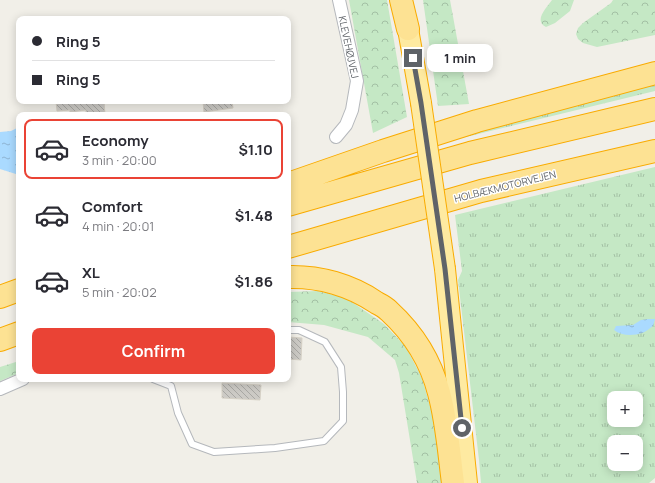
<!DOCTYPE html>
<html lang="en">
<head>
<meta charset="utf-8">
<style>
  body { margin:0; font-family:Manrope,sans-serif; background:#f7f7f7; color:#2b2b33; height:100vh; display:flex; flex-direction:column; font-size:15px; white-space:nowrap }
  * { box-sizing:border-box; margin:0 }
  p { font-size:13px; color:#7c7c81 }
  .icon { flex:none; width:22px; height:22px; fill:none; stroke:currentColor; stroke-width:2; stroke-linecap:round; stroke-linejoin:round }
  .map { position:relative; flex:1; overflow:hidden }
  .drawer { position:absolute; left:16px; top:112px; width:275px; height:270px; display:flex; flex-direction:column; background:#fff; border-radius:8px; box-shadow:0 2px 10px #0003 }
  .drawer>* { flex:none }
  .banner { position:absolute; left:16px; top:16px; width:275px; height:88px; border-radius:8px; box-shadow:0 2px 10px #0003; display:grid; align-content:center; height:88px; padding:0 16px; background:#fff }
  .tools { position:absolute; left:607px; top:391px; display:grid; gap:8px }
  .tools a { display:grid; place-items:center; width:36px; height:36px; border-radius:8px; background:#fff; box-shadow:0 2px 10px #0003; font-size:20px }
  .end { position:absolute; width:18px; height:18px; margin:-9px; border:5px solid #5f6368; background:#fff; box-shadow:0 0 0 2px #fff }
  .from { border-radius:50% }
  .bubble { position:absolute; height:28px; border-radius:8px; background:#fff; box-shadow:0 2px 10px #0003; font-size:13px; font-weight:700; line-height:28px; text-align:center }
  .banner b { display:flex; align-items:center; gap:14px; height:38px; font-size:15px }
  .banner b+b { border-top:1px solid #e1e1e2 }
  .banner i { width:10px; height:10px; background:#2b2b33 }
  ul { padding:7px 0 0; list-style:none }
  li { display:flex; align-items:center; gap:12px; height:60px; margin:0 8px 6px; padding:0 8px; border:2px solid transparent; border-radius:8px }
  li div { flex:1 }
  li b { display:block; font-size:15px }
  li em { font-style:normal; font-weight:700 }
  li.on { border-color:#ea4335 }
  li>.icon { width:36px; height:36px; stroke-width:1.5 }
  .cta { display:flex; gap:8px; margin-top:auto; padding:8px 16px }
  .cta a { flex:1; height:46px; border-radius:8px; background:#ea4335; color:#fff; font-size:16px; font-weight:700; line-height:46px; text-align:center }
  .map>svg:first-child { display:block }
  .grass { fill:url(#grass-tufts); fill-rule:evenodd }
  .forest { fill:url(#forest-crowns) }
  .water { fill:url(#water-ripples) }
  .building { fill:url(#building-back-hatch); stroke:#d6d1c6 }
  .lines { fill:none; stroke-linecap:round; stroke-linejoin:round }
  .service-casing { stroke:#b5b8bc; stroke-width:8 }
  .minor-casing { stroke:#b5b8bc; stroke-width:14 }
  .trunk-casing { stroke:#f9ab00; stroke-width:22 }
  .motorway-casing { stroke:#f9ab00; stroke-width:24 }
  .service { stroke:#fff; stroke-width:6 }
  .minor { stroke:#fff; stroke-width:12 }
  .trunk { stroke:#feeaa1; stroke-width:20 }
  .motorway { stroke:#fde293; stroke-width:22 }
  .trunk-bridge-casing { stroke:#f9ab00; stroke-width:22; stroke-linecap:butt }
  .trunk-bridge { stroke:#feeaa1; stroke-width:20 }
  .route { stroke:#5f6368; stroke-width:5 }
  .labels { text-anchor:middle; stroke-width:3; stroke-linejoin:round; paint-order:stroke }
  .street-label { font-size:10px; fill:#5f6368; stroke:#fff }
</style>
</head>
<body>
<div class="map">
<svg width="655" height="483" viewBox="0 0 655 483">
  <defs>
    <pattern id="grass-tufts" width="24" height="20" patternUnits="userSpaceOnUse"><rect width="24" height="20" fill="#c5e8c5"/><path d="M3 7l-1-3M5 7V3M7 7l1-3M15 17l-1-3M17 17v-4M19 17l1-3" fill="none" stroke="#a3c0a4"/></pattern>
    <pattern id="forest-crowns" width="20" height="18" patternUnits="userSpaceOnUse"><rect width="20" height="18" fill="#c5e8c5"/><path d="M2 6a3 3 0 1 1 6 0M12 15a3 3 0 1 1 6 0" fill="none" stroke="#a3c0a4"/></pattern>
    <pattern id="water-ripples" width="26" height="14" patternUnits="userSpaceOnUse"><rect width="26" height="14" fill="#aadaff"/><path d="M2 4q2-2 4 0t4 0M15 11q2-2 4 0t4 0" fill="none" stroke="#8eb4d2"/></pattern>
    <pattern id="building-back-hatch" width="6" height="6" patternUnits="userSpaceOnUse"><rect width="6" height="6" fill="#cccac5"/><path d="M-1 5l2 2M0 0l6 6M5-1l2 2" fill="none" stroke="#a9a8a4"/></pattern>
  </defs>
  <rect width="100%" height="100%" fill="#f1efe8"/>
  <path class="grass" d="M655 80V91L441 143Z
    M655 167V478L649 483H481L479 460 458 280 462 271 455 215ZM614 398H636V420H614ZM614 442H636V464H614Z"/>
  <path class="forest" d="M349 0H387L407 117 373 133Z
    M423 0H450L469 104 438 106Z
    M552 0H574L570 11 555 23 546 27C533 21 547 7 552 0Z
    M613 0H655V35L597 47 583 43 578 39 576 34 578 28 583 23 611 3Z
    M318 291 346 298 384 324 406 347 422 378 435 423 444 483H417L399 373 395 360 368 337 324 325 288 322V292Z
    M19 361V373L0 381V367Z"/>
  <path class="water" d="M19 127V175L0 169V132L11 131Z
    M648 319H655L653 326C650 328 646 332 642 333 633 336 621 336 614 330L616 326 633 325 641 320Z"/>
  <path class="building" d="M56 101H104L105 115H86V110L70 112V110L57 111Z
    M203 101H232L233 108 204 112Z
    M288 337 302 338 301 360 288 359Z
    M222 383 261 385 260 400 222 398Z"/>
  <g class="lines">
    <g class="service-casing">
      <path id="service" d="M153 379 171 386 178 413 192 444 214 452 275 448 324 441 343 421V392L341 367 325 342 299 330H288"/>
    </g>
    <g class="minor-casing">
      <path id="minor" d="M336 137 346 125 352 110 357 81 339 0
        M0 389 23 379"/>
    </g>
    <g class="trunk-casing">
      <path id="trunk" d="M408 29 421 103
        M445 269 467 483"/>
    </g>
    <g class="motorway-casing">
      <path id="motorway" d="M401 0 408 29
        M288 184 383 151 477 121 655 73
        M288 205 470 153 655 109
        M288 247 481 191 655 151
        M288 277C319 276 351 285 377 303 381 305 386 308 389 311 413 333 431 362 439 393 447 422 449 453 453 483
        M0 297 19 290
        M0 340 19 333"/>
    </g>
    <use href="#service" class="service"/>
    <use href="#minor" class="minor"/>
    <use href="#trunk" class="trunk"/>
    <use href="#motorway" class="motorway"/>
    <g class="trunk-bridge-casing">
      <path id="trunk-bridge" d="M421 103 445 269"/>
    </g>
    <use href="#trunk-bridge" class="trunk-bridge"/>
  </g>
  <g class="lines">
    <path class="route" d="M413 58 421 103 445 269 462 428"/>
  </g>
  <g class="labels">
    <g class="street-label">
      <text transform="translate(349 47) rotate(78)" y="4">KLEVEHØJVEJ</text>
      <text transform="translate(505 186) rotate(-14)" y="4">HOLBÆKMOTORVEJEN</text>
    </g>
  </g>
</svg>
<div class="tools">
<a>+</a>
<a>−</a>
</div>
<i class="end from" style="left:462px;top:428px"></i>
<i class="end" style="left:413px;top:58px"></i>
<div class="bubble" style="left:427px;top:44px;width:66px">1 min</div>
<div class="banner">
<b><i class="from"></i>Ring 5</b>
<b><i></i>Ring 5</b>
</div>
<section class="drawer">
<ul>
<li class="on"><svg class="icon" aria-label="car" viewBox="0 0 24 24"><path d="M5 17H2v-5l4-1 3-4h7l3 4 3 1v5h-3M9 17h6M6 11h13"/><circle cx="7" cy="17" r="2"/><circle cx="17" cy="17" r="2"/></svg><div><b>Economy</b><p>3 min · 20:00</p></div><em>$1.10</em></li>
<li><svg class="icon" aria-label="car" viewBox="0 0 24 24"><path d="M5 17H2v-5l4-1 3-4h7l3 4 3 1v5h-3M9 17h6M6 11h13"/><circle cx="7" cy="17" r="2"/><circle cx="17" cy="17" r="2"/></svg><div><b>Comfort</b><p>4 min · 20:01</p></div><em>$1.48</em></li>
<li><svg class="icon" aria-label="car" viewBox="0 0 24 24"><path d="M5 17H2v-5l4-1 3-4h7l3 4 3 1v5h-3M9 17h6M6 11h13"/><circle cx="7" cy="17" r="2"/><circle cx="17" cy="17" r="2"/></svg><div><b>XL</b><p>5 min · 20:02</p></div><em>$1.86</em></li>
</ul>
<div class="cta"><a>Confirm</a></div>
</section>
</div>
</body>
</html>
